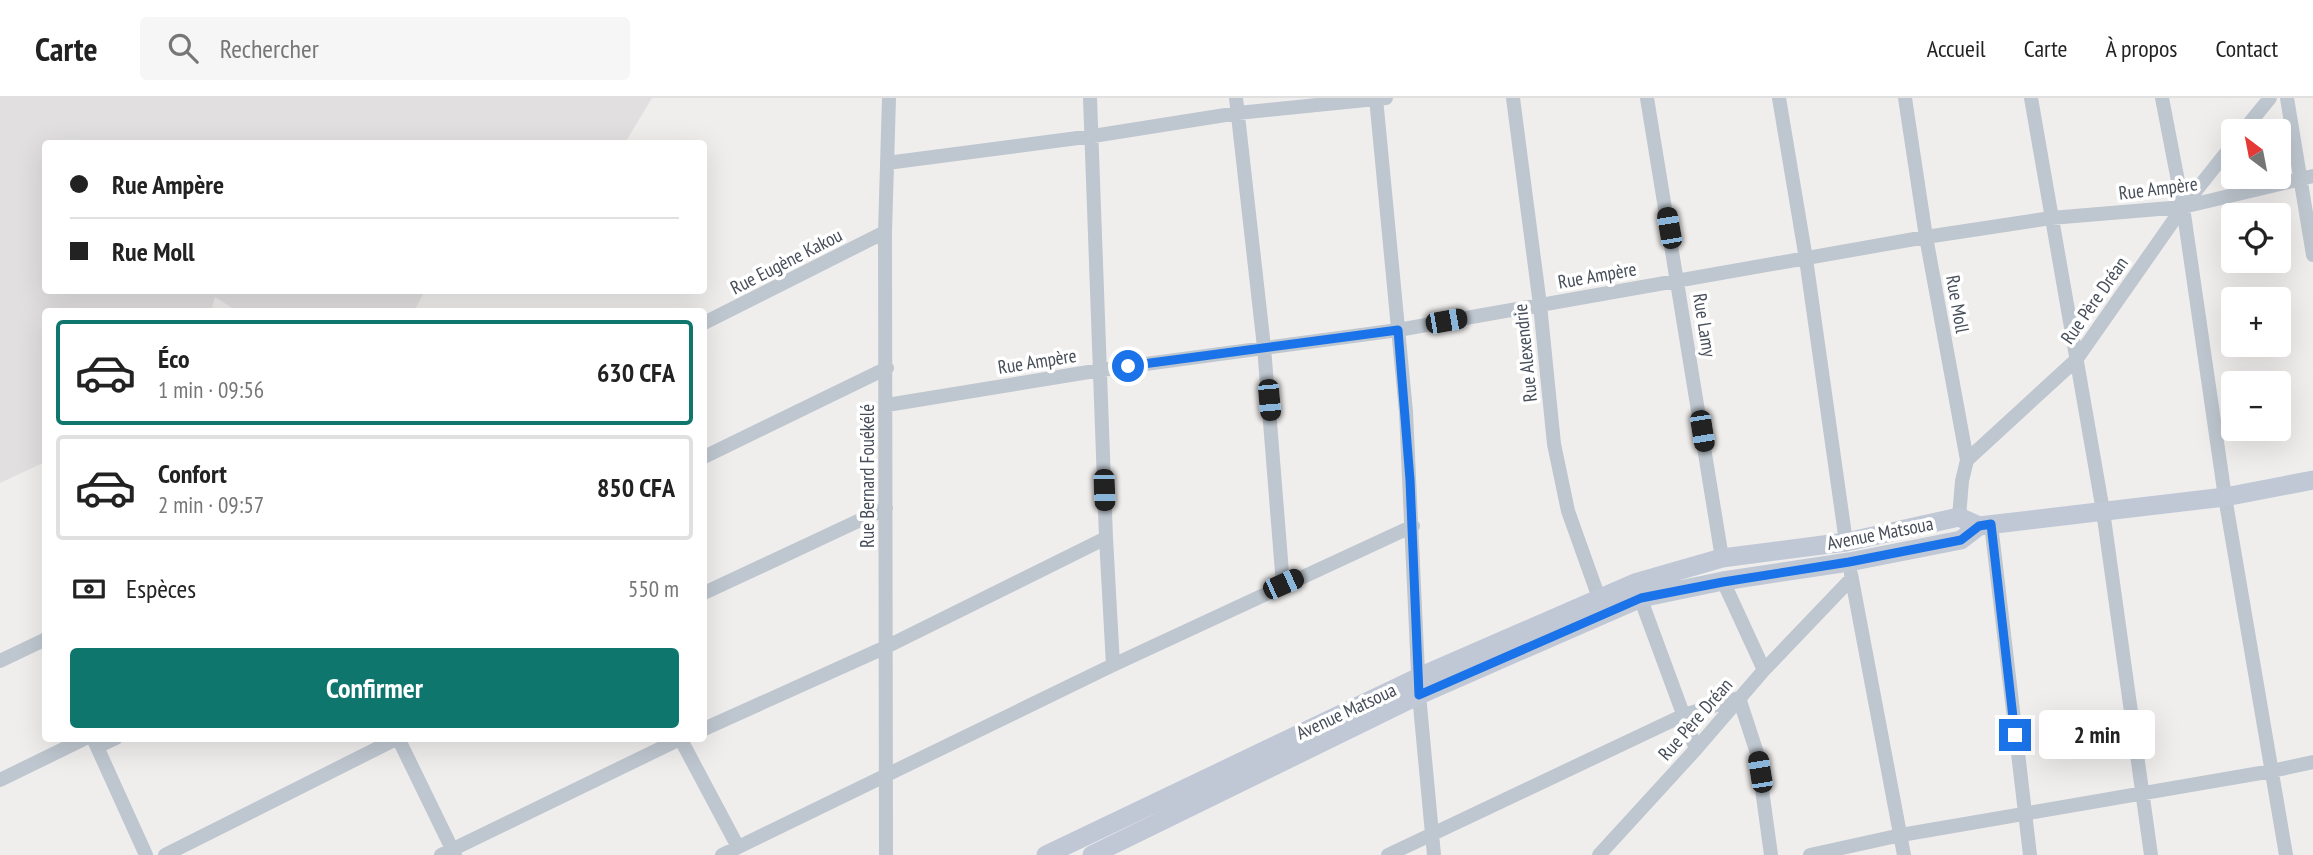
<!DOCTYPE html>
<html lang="fr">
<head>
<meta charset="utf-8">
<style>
  body { margin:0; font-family:"PT Sans Narrow",sans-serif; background:#f6f6f6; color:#222; height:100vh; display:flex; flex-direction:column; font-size:26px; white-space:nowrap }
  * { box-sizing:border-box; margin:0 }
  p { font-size:23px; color:#767676 }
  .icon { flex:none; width:38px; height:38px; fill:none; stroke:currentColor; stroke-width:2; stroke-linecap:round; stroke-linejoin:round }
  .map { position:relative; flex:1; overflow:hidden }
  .sheet { position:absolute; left:42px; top:210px; width:665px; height:434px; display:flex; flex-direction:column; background:#fff; border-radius:7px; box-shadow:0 7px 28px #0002 }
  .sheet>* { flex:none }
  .hud { position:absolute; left:42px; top:42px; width:665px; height:154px; border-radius:7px; box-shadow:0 7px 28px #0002; display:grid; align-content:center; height:154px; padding:0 28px; background:#fff }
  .needle { width:46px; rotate:328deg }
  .controls { position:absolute; left:2221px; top:21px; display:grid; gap:14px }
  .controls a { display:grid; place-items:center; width:70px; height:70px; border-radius:7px; background:#fff; box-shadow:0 7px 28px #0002; font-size:35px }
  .end { position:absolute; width:32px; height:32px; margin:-16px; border:9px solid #1a73e8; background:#fff; box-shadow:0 0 0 4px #fff }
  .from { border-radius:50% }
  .bubble { position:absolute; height:49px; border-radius:7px; background:#fff; box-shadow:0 7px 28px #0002; font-size:23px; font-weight:600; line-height:49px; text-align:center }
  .car { position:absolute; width:21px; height:42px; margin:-21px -10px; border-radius:9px; box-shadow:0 0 5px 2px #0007; background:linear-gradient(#222 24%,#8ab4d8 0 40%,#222 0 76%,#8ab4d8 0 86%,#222 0) }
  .hud b { display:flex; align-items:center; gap:24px; height:66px; font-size:26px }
  .hud b+b { border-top:2px solid #e0e0e0 }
  .hud i { width:18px; height:18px; background:#222 }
  ul { padding:12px 0 0; list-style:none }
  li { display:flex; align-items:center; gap:21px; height:105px; margin:0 14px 10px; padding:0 14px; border:4px solid #e0e0e0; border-radius:7px }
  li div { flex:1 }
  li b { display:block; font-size:26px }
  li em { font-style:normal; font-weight:600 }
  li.on { border-color:#0f766e }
  li>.icon { width:63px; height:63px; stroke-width:1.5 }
  .pay { display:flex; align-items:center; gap:18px; height:77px; padding:0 28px; font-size:26px }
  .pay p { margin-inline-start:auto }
  .action { display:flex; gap:14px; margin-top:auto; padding:14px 28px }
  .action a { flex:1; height:80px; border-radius:7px; background:#0f766e; color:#fff; font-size:28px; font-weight:600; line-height:80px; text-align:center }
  header { display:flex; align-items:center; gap:42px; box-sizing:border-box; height:98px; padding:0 35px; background:#fff; border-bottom:2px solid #e0e0e0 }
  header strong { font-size:33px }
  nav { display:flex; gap:38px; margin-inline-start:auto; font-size:24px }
  .search { width:490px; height:63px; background:#f6f6f6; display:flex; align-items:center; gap:18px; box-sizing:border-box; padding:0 24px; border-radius:7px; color:#767676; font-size:26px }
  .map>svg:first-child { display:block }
  .education { fill:#e1dfdf }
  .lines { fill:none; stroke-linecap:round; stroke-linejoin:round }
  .street { stroke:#bec6cf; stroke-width:14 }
  .secondary { stroke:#c0c8d6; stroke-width:19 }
  .route { stroke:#1a73e8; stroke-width:9 }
  .labels { text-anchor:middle; stroke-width:7; stroke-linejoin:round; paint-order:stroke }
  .street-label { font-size:19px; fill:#464e5a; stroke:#fff }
</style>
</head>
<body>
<header>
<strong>Carte</strong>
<div class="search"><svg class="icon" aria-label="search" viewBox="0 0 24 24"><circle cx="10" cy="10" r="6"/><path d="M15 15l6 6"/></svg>Rechercher</div>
<nav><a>Accueil</a><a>Carte</a><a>À propos</a><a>Contact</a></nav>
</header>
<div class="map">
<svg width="2313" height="757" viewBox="0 0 2313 757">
  <rect width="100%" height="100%" fill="#f0eeed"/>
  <path class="education" d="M0 0H652L625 45 46 46V192L425 193 414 213H237L215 199 211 213 46 214 45 364 0 385Z"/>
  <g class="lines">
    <path class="street" d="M1090 0 1106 440 1113 567
      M1236 0 1264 249 1283 487
      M1376 0 1406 314 1419 597 1434 757
      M1513 0 1540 207 1554 346 1568 413 1599 500
      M1647 0 1722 460
      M1779 0 1806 161 1846 444
      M1905 0 1926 139 1967 362 1962 383 1959 419
      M2031 0 2103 413 2151 757
      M2162 0 2183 109 2225 399 2286 757
      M2287 0 2313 157
      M2243 33 2270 0
      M887 65 1093 38 1238 15 1386 0
      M704 225 885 134
      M887 307 1101 272 1398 232 1926 139 2051 120 2183 109 2313 78
      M704 359 887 270
      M1967 362 2076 262 2183 109 2233 46
      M1991 426 2030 757
      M1851 476 1904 757
      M1723 483 1764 572
      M1637 491 1696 651
      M704 495 886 410
      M0 563 46 541
      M704 631 886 549 1106 440
      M93 640 146 757
      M398 640 455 757
      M680 640 738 749
      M97 649 116 640
      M0 682 86 640
      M165 757 398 640
      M441 757 682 640
      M722 757 1113 567 1413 428
      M886 757 885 134 889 0
      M1388 757 1684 617 1739 600 1757 655 1771 757
      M1599 757 1696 651 1764 572 1851 481
      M1810 757 1901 737 2272 673 2313 664"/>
    <path class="secondary" d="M1046 757 1419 579 1635 485 1722 460 1846 444 1959 419 1979 428
      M1092 757 1419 597 1641 500 1723 483 1849 464 1961 442 1979 428 2225 399 2313 382"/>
  </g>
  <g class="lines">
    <path class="route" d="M1128 268 1398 232 1410 382 1419 597 1641 500 1723 484 1849 464 1961 442 1979 428 1991 426 2015 637"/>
  </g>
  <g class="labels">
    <g class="street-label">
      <text transform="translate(2158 90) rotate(-7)" y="7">Rue Ampère</text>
      <text transform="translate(786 163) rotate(-27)" y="7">Rue Eugène Kakou</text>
      <text transform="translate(1597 177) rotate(-10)" y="7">Rue Ampère</text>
      <text transform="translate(2094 202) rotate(-55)" y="7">Rue Père Dréan</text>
      <text transform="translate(1958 206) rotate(80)" y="7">Rue Moll</text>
      <text transform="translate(1705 227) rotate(81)" y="7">Rue Lamy</text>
      <text transform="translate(1525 255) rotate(-96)" y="7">Rue Alexendrie</text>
      <text transform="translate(1037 263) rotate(-9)" y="7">Rue Ampère</text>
      <text transform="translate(867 378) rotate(-90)" y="7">Rue Bernard Fouékélé</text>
      <text transform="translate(1880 435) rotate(-11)" y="7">Avenue Matsoua</text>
      <text transform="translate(1346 613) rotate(-25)" y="7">Avenue Matsoua</text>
      <text transform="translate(1695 621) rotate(-49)" y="7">Rue Père Dréan</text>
    </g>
  </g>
</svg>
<div class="controls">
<a><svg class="needle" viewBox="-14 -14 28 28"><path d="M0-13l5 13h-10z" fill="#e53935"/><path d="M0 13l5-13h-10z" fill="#767676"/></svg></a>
<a><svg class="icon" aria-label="locate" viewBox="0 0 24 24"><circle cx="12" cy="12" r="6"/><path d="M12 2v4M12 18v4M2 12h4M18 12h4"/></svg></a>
<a>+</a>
<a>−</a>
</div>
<i class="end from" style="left:1128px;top:268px"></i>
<i class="end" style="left:2015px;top:637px"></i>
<div class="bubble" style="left:2039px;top:612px;width:116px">2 min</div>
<i class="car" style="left:1669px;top:130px;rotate:350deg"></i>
<i class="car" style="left:1446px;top:223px;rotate:80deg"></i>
<i class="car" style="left:1269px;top:302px;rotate:175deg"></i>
<i class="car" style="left:1702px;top:333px;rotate:171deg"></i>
<i class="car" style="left:1104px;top:392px;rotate:178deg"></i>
<i class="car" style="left:1283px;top:486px;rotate:66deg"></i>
<i class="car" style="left:1760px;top:674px;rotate:351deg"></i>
<div class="hud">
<b><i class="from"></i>Rue Ampère</b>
<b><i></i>Rue Moll</b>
</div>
<section class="sheet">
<ul>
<li class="on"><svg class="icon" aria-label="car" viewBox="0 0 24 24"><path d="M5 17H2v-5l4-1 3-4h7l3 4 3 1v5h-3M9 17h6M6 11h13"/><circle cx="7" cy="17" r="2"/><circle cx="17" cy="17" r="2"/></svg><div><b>Éco</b><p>1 min · 09:56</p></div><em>630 CFA</em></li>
<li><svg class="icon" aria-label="car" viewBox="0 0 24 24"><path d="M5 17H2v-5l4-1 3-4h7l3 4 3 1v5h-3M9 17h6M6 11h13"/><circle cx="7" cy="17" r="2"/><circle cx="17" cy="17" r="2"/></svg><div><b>Confort</b><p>2 min · 09:57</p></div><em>850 CFA</em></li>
</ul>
<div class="pay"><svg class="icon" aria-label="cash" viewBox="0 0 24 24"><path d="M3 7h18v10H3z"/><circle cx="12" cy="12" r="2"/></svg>Espèces<p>550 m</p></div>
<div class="action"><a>Confirmer</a></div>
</section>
</div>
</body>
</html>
